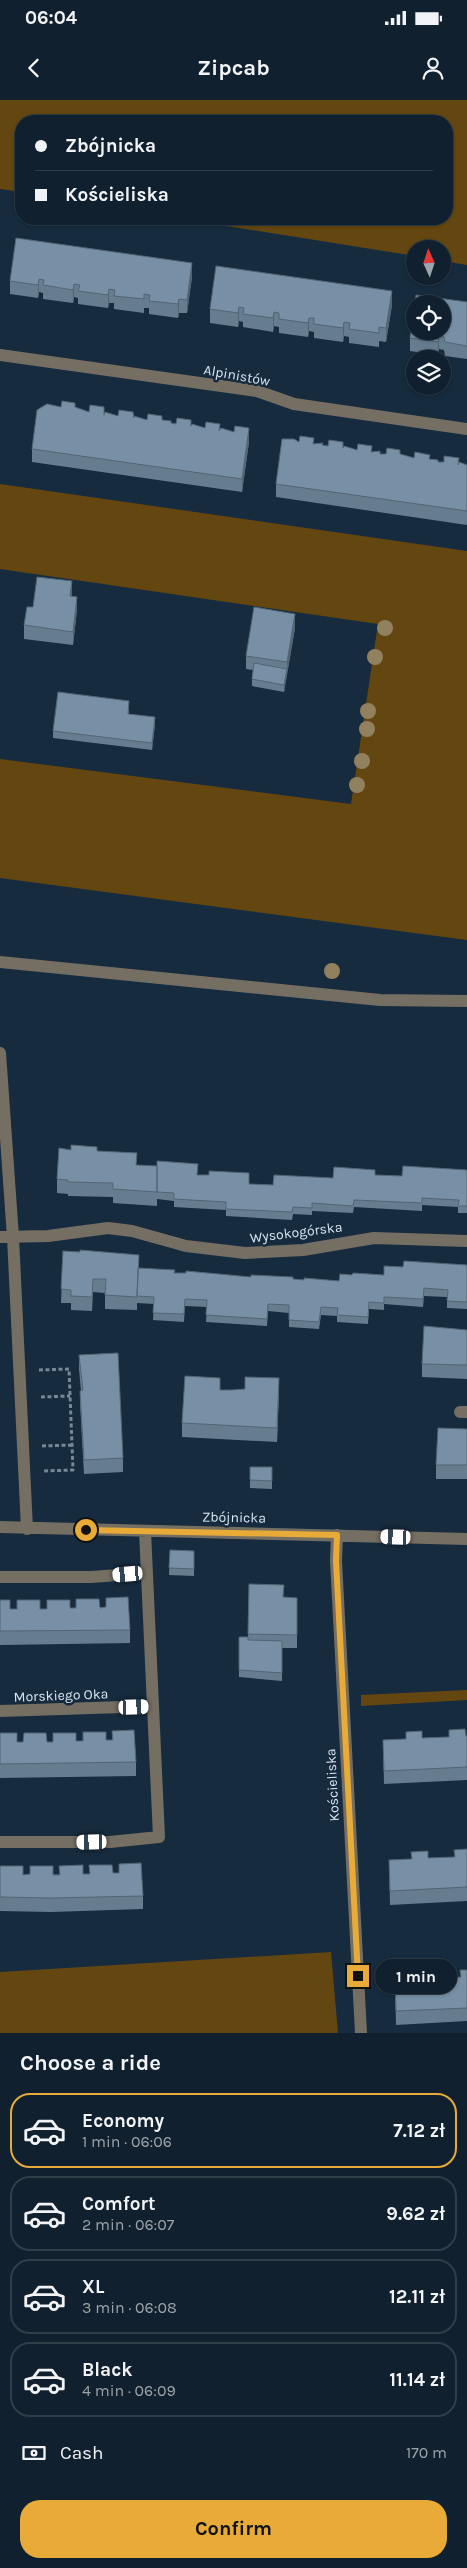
<!DOCTYPE html>
<html lang="en">
<head>
<meta charset="utf-8">
<style>
  body { margin:0; font-family:Karla,sans-serif; background:#1e2d3a; color:#f1f3f6; height:100vh; display:flex; flex-direction:column; font-size:19px; white-space:nowrap }
  * { box-sizing:border-box; margin:0 }
  p { font-size:16px; color:#9ca3aa }
  .icon { flex:none; width:28px; height:28px; fill:none; stroke:currentColor; stroke-width:2; stroke-linecap:round; stroke-linejoin:round }
  .map { position:relative; height:1933px; overflow:hidden }
  .side { display:flex; flex-direction:column; background:#10202e; flex:1 }
  .side>* { flex:none }
  .guide { position:absolute; left:15px; top:15px; width:438px; height:110px; border-radius:20px; box-shadow:0 1px 4px #0004,0 0 0 1px #303e4a; display:grid; align-content:center; height:110px; padding:0 20px; background:#10202e }
  .needle { width:32px; rotate:357deg }
  .controls { position:absolute; left:406px; top:140px; display:grid; gap:10px }
  .controls a { display:grid; place-items:center; width:45px; height:45px; border-radius:50%; background:#10202e; box-shadow:0 1px 4px #0004,0 0 0 1px #303e4a; font-size:25px }
  .end { position:absolute; width:22px; height:22px; margin:-11px; border:6px solid #e8ab37; background:#111; box-shadow:0 0 0 2px #111 }
  .from { border-radius:50% }
  .bubble { position:absolute; height:35px; border-radius:18px; background:#10202e; box-shadow:0 1px 4px #0004,0 0 0 1px #303e4a; font-size:16px; font-weight:700; line-height:35px; text-align:center }
  .car { position:absolute; width:15px; height:30px; margin:-15px -8px; border-radius:6px; box-shadow:0 0 4px 1px #0007; background:linear-gradient(#fff 24%,#345 0 40%,#fff 0 76%,#345 0 86%,#fff 0) }
  .guide b { display:flex; align-items:center; gap:18px; height:48px; font-size:19px }
  .guide b+b { border-top:1px solid #303e4a }
  .guide i { width:12px; height:12px; background:#f1f3f6 }
  ul { padding:0; list-style:none }
  li { display:flex; align-items:center; gap:15px; height:75px; margin:0 10px 8px; padding:0 10px; border:2px solid #303e4a; border-radius:20px }
  li div { flex:1 }
  li b { display:block; font-size:19px }
  li em { font-style:normal; font-weight:700 }
  li.active { border-color:#e8ab37 }
  li>.icon { width:45px; height:45px; stroke-width:1.5 }
  h2 { padding:0 20px; font-size:22px; line-height:60px }
  .pay { display:flex; align-items:center; gap:12px; height:55px; padding:0 20px; font-size:19px }
  .pay p { margin-inline-start:auto }
  .cta { display:flex; gap:10px; margin-top:auto; padding:10px 20px }
  .cta a { flex:1; height:58px; border-radius:20px; background:#e8ab37; color:#111; font-size:20px; font-weight:700; line-height:58px; text-align:center }
  .status { display:flex; justify-content:space-between; align-items:center; height:35px; padding:0 25px; background:#10202e; direction:ltr }
  .status svg { height:14px; fill:currentColor }
  header { display:flex; justify-content:space-between; align-items:center; height:65px; padding:0 20px; background:#10202e; font-size:22px; font-weight:700 }
  .map>svg:first-child { display:block }
  .green { fill:#644710 }
  .lines { fill:none; stroke-linecap:round; stroke-linejoin:round }
  .path { stroke:#768797; stroke-width:3; stroke-dasharray:4 2.5; stroke-linecap:butt }
  .minor { stroke:#756e62; stroke-width:12 }
  .tree { fill:#91815e }
  .wall { fill:#667c8f }
  .shaded-wall { fill:#536574 }
  .building { fill:#7790a6; stroke:#536574; fill-rule:evenodd }
  .route { stroke:#e8ab37; stroke-width:6 }
  .labels { text-anchor:middle; stroke-width:5; stroke-linejoin:round; paint-order:stroke }
  .street-label { font-size:14px; fill:#d9e6f3; stroke:#162b3e }
</style>
</head>
<body>
<div class="status"><b>06:04</b><svg viewBox="0 0 49 12"><path d="M0 12V9h3v3zM5 12V6h3v6zM10 12V3h3v9zM15 12V0h3v12zM26 1h20v11H26zM47 4h2v5h-2z"/></svg></div>
<header><svg class="icon" aria-label="back" viewBox="0 0 24 24"><path d="M15 5l-7 7 7 7"/></svg>Zipcab<svg class="icon" aria-label="person" viewBox="0 0 24 24"><circle cx="12" cy="8" r="4"/><path d="M4 21q1-7 8-7t8 7"/></svg></header>
<div class="map">
<svg width="467" height="1933" viewBox="0 0 467 1933">
  <rect width="100%" height="100%" fill="#162b3e"/>
  <path class="green" d="M0 0H467V165L443 161 442 149H415V156L183 119H446V21H21V92L0 89Z
    M0 384 467 451V840L0 778V659L351 704 378 524 0 469Z
    M467 1590V1600L361 1606V1595Z
    M331 1852 338 1933H0V1872Z"/>
  <g class="lines">
    <path class="path" d="M39 1270 69 1269 73 1370 43 1371
      M41 1297 70 1296
      M42 1346 72 1345"/>
    <path class="minor" d="M0 255 257 291 294 304 467 329
      M0 862 380 900 467 901
      M0 953 13 1137 27 1429
      M0 1137 48 1136 108 1128 132 1131 186 1146 245 1153 303 1150 374 1138 467 1141
      M460 1312H467
      M0 1427 467 1439
      M337 1435 336 1461 361 1933
      M0 1477H91L146 1473
      M0 1611 153 1606
      M0 1742H110L159 1737 145 1431"/>
  </g>
  <g class="tree">
    <circle cx="385" cy="528" r="8"/>
    <circle cx="375" cy="557" r="8"/>
    <circle cx="368" cy="611" r="8"/>
    <circle cx="367" cy="629" r="8"/>
    <circle cx="362" cy="661" r="8"/>
    <circle cx="357" cy="685" r="8"/>
    <circle cx="332" cy="871" r="8"/>
  </g>
  <path class="wall" d="M16 138 192 177 187 213H179L178 218 149 214V208H144V213L114 209V203H109L108 208 78 204V198L74 197 73 203 43 199V193L39 192 38 198 10 194V181Z
    M216 166 392 205 386 242 379 241V247L349 243V237L344 236 343 242 314 238V232L309 231 308 237 279 233V227L274 226 273 232 243 227V222L239 221 238 227 210 223V209Z
    M467 202V259L445 256 444 250 439 249 438 255 410 251V238Z
    M61 307 75 308 89 312 104 314 147 320H162L171 323 205 328 220 329 249 342 242 392 32 362V349Z
    M314 344 380 354H400L414 358 430 359 438 362 459 363 467 365V425L276 397V384Z
    M71 496 77 510 73 545 24 539V525L33 507Z
    M295 528 284 592 252 586V579L253 570 246 569V556Z
    M129 609V614L155 624 152 650 53 638V631Z
    M71 1050 97 1051 137 1065 249 1084 273 1085 333 1078 375 1075 402 1076 467 1070V1113H458V1107L422 1105V1111L354 1107 353 1113 312 1111V1115L293 1114 292 1120 226 1116V1110L174 1107V1101L157 1099V1106L113 1103V1097L68 1096V1094L57 1093V1079Z
    M63 1151 139 1168 174 1173 304 1180 339 1181 352 1175H384L403 1167 467 1165V1209L447 1208V1197L424 1196 423 1207 384 1204V1210L369 1209 368 1224 337 1222V1216L321 1215 319 1229 289 1227V1213L268 1211 267 1226 206 1222 207 1207 185 1206 184 1222 153 1220 154 1204 137 1203V1210L105 1209V1193L93 1192 92 1211 71 1210V1203H61Z
    M467 1230V1279L422 1277V1264Z
    M79 1255 123 1358V1372L84 1374 80 1304V1291H81L79 1269Z
    M220 1290 279 1292 277 1342 182 1337V1323Z
    M467 1329V1379H436V1365Z
    M250 1367H272V1389L250 1388Z
    M170 1450 194 1451V1476L169 1475Z
    M249 1484 284 1497 297 1498V1548H282V1581L239 1577V1537H248Z
    M106 1498 130 1530V1543L0 1545V1500L10 1509H40L106 1507Z
    M112 1631 136 1662V1676L0 1678V1633L17 1642H47L112 1640Z
    M467 1636V1680L384 1684 383 1640Z
    M467 1749V1801L390 1805 389 1760 454 1757Z
    M119 1764 143 1796V1809L51 1812 0 1811V1766L23 1775 83 1774 119 1773Z
    M467 1870V1921L396 1925 395 1880 460 1877Z"/>
  <path class="shaded-wall" d="M192 163V177L187 213V200Z
    M39 179V192L38 198V185Z
    M74 184V197L73 203V190Z
    M109 189V203L108 208V195Z
    M392 191V205L386 242V228Z
    M179 199V213L178 218V204Z
    M239 207V221L238 227V213Z
    M274 212V226L273 232V218Z
    M309 218V231L308 237V223Z
    M344 222V236L343 242V228Z
    M439 236V249L438 255V242Z
    M249 328V342L242 392V379Z
    M72 481V495L70 510V496Z
    M77 497V510L73 545V532Z
    M295 514V528L284 592V585L287 569V562Z
    M155 617V624L152 650V643Z
    M279 1278V1292L277 1342V1328Z"/>
  <path class="building" d="M16 138 192 163 187 200 179 199 178 204 149 201 150 195 144 194V199L114 196 115 190 109 189 108 195 78 191 80 185 74 184 73 190 43 185 44 180 39 179 38 185 10 181Z
    M216 166 392 191 386 228 379 227V233L349 229 350 223 344 222 343 228 314 224V218H309L308 223 279 219V213L274 212 273 218 243 214 244 208 239 207 238 213 210 209Z
    M416 195 467 202V246L445 242 444 237 439 236 438 242 410 238ZM415 204H442V231H415Z
    M62 301 75 303V307L89 312 90 305 104 307V315L105 312 118 316 119 310 133 312 134 318V316L147 320 148 314 162 316V320L171 321V323L176 324 177 318 191 320V326L192 324 205 328 206 322 220 324 219 331 221 328 234 332 235 326 249 328 242 379 32 349 37 310 47 304 61 307Z
    M300 336 314 338 313 344 323 343 322 345 328 346 329 340 343 342V348L344 346 357 350 358 344 372 346 371 352 380 351V354H386L387 348 400 350V354L414 358 415 352 430 355 429 359 438 360V362H444V356L459 358 458 365 459 362 467 365V411L276 384 282 339H294L299 342Z
    M37 477 72 481 70 496 77 497 73 532 24 525 27 507H33Z
    M254 507 295 514 287 562 246 556Z
    M254 563 287 569 284 585 252 579Z
    M58 592 129 601 128 614 155 617 152 643 53 631Z
    M71 1045 97 1047V1051L137 1053 136 1065 157 1066V1092L113 1089V1083L68 1082V1080L57 1079 59 1048 71 1050Z
    M157 1061 198 1064 197 1075H209V1071L249 1073V1084L273 1085 274 1075 333 1078 334 1067 375 1070V1075L402 1076 403 1066 467 1070V1106H458L459 1100 422 1098V1103L354 1100 353 1106 312 1103V1108L293 1107 292 1112 226 1109V1102L174 1099V1093L157 1092Z
    M80 1150 139 1155 137 1197 105 1195 106 1179H93L92 1197 71 1196V1190L61 1189 63 1151 80 1152Z
    M404 1161 467 1165V1202L447 1201 448 1190 424 1188 423 1199 384 1197V1203L369 1202 368 1217 337 1215 338 1208 321 1207 319 1222 289 1220V1205L268 1204 267 1219 206 1215 207 1200 185 1199 184 1214 153 1213 154 1197 137 1196 138 1168 175 1170 174 1173H186V1171L251 1177V1175L293 1177V1179L304 1180V1178L339 1181 340 1174 352 1175 353 1173 384 1175V1166L403 1167Z
    M424 1226 467 1230V1265L422 1264Z
    M118 1253 123 1358 84 1360 80 1291 83 1290 79 1255Z
    M185 1276 220 1278V1290H232L245 1289V1277L279 1278 277 1328 182 1323Z
    M438 1328 467 1329V1365H436Z
    M250 1367H272V1381L250 1380Z
    M170 1450 194 1451V1469L169 1468Z
    M249 1484 284 1485 283 1497 297 1498V1535L248 1534Z
    M128 1497 130 1530 0 1531V1500H10V1509H17V1500H40V1509H47V1500H70V1508H76V1499H99L100 1508 106 1507V1498Z
    M239 1537H248V1540L282 1541V1573L239 1570Z
    M465 1629 466 1636H467V1667L384 1671 383 1640 406 1639V1632L422 1631V1638L449 1637V1630Z
    M134 1630 136 1662 0 1664V1633H17V1642H23L24 1633H46L47 1642H53V1633H76V1641H83V1632H106V1640H113L112 1631Z
    M467 1749V1787L390 1791 389 1760 412 1759 411 1752 428 1751V1758L455 1757 454 1750Z
    M141 1763 143 1796 51 1798 0 1797V1766H23V1775L30 1774V1766H53V1775H60L59 1766 83 1765V1774H90L89 1765H112L113 1773H119V1764Z
    M460 1870H467V1908L396 1911 395 1880 417 1879V1872L434 1871V1879L461 1877Z"/>
  <g class="lines">
    <path class="route" d="M86 1430 337 1435 336 1461 358 1876"/>
  </g>
  <g class="labels">
    <g class="street-label">
      <text transform="translate(237 275) rotate(10)" y="5">Alpinistów</text>
      <text transform="translate(296 1132) rotate(-7)" y="5">Wysokogórska</text>
      <text transform="translate(234 1417) rotate(1)" y="5">Zbójnicka</text>
      <text transform="translate(61 1595) rotate(-2)" y="5">Morskiego Oka</text>
      <text transform="translate(332 1685) rotate(-93)" y="5">Kościeliska</text>
    </g>
  </g>
</svg>
<div class="controls">
<a><svg class="needle" viewBox="-14 -14 28 28"><path d="M0-13l5 13h-10z" fill="#e53935"/><path d="M0 13l5-13h-10z" fill="#9ca3aa"/></svg></a>
<a><svg class="icon" aria-label="locate" viewBox="0 0 24 24"><circle cx="12" cy="12" r="6"/><path d="M12 2v4M12 18v4M2 12h4M18 12h4"/></svg></a>
<a><svg class="icon" aria-label="layers" viewBox="0 0 24 24"><path d="M12 4l9 5-9 5-9-5zM3 14l9 5 9-5"/></svg></a>
</div>
<i class="end from" style="left:86px;top:1430px"></i>
<i class="end" style="left:358px;top:1876px"></i>
<div class="bubble" style="left:375px;top:1859px;width:82px">1 min</div>
<i class="car" style="left:396px;top:1437px;rotate:272deg"></i>
<i class="car" style="left:128px;top:1474px;rotate:265deg"></i>
<i class="car" style="left:134px;top:1607px;rotate:88deg"></i>
<i class="car" style="left:92px;top:1742px;rotate:269deg"></i>
<div class="guide">
<b><i class="from"></i>Zbójnicka</b>
<b><i></i>Kościeliska</b>
</div>
</div>
<section class="side">
<h2>Choose a ride</h2>
<ul>
<li class="active"><svg class="icon" aria-label="car" viewBox="0 0 24 24"><path d="M5 17H2v-5l4-1 3-4h7l3 4 3 1v5h-3M9 17h6M6 11h13"/><circle cx="7" cy="17" r="2"/><circle cx="17" cy="17" r="2"/></svg><div><b>Economy</b><p>1 min · 06:06</p></div><em>7.12 zł</em></li>
<li><svg class="icon" aria-label="car" viewBox="0 0 24 24"><path d="M5 17H2v-5l4-1 3-4h7l3 4 3 1v5h-3M9 17h6M6 11h13"/><circle cx="7" cy="17" r="2"/><circle cx="17" cy="17" r="2"/></svg><div><b>Comfort</b><p>2 min · 06:07</p></div><em>9.62 zł</em></li>
<li><svg class="icon" aria-label="car" viewBox="0 0 24 24"><path d="M5 17H2v-5l4-1 3-4h7l3 4 3 1v5h-3M9 17h6M6 11h13"/><circle cx="7" cy="17" r="2"/><circle cx="17" cy="17" r="2"/></svg><div><b>XL</b><p>3 min · 06:08</p></div><em>12.11 zł</em></li>
<li><svg class="icon" aria-label="car" viewBox="0 0 24 24"><path d="M5 17H2v-5l4-1 3-4h7l3 4 3 1v5h-3M9 17h6M6 11h13"/><circle cx="7" cy="17" r="2"/><circle cx="17" cy="17" r="2"/></svg><div><b>Black</b><p>4 min · 06:09</p></div><em>11.14 zł</em></li>
</ul>
<div class="pay"><svg class="icon" aria-label="cash" viewBox="0 0 24 24"><path d="M3 7h18v10H3z"/><circle cx="12" cy="12" r="2"/></svg>Cash<p>170 m</p></div>
<div class="cta"><a>Confirm</a></div>
</section>
</body>
</html>
